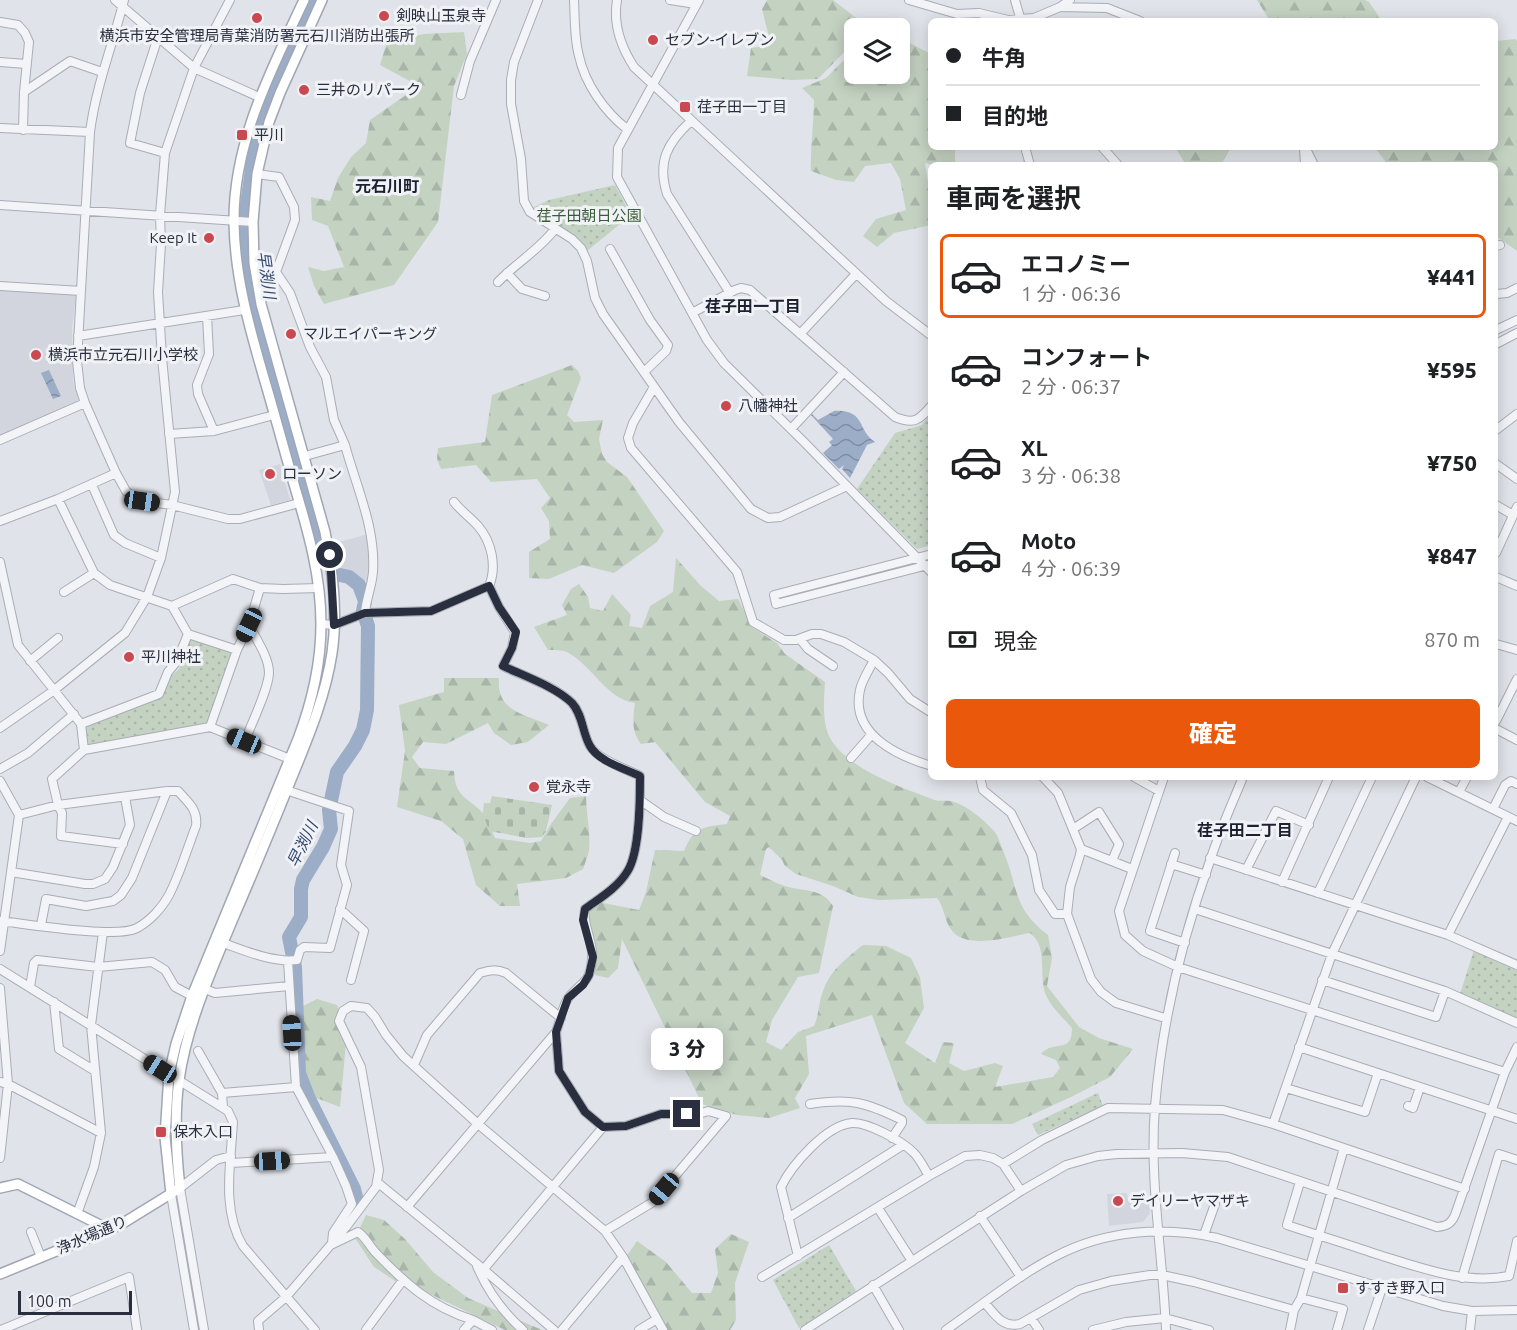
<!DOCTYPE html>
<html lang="ja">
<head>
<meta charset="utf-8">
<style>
  body { margin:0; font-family:Ubuntu,"Noto Sans JP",sans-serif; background:#f2f2f2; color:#202124; height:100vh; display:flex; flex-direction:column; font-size:22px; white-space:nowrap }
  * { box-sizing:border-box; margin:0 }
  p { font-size:20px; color:#757577 }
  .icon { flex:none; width:33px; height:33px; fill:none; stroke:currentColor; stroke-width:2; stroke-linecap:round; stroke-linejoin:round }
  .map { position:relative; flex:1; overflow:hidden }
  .panel { position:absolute; left:928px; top:162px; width:570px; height:618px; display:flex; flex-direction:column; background:#fff; border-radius:9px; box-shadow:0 3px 15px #0003 }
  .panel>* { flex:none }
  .top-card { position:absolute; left:928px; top:18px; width:570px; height:132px; border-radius:9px; box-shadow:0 3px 15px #0003; display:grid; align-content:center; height:132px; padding:0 18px; background:#fff }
  .controls { position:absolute; left:844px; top:18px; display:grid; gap:12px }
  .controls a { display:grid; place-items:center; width:66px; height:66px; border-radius:9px; background:#fff; box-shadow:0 3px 15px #0003; font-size:30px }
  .scale { position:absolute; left:18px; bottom:15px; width:114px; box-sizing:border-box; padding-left:6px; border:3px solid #292f3f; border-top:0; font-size:16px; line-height:21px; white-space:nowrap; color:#292f3f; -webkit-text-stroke:4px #f0f2f6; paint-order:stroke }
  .end { position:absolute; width:27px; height:27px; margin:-14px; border:8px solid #292f3f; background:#fff; box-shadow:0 0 0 3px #fff }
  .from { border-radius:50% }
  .bubble { position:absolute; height:42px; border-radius:9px; background:#fff; box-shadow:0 3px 15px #0003; font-size:20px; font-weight:800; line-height:42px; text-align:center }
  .car { position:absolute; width:18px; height:36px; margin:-18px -9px; border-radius:8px; box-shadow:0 0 4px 2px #0007; background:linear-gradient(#222 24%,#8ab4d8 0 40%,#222 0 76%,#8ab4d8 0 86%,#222 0) }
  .top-card b { display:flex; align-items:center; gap:21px; height:57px; font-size:22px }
  .top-card b+b { border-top:2px solid #e0e0e0 }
  .top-card i { width:15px; height:15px; background:#202124 }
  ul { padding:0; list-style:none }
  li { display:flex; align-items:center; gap:18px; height:84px; margin:0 12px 9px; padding:0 6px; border:3px solid transparent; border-radius:9px }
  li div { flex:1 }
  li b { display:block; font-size:22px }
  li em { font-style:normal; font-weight:800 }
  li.selected { border-color:#ea580c }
  li>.icon { width:54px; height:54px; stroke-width:1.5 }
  h2 { padding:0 18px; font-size:27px; line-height:72px }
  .pay { display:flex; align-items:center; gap:15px; height:66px; padding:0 18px; font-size:22px }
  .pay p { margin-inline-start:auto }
  .primary-button { display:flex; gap:12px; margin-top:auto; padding:12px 18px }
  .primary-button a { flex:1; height:69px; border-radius:9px; background:#ea580c; color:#fff; font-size:24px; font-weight:800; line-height:69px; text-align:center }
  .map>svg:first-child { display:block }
  .built { fill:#d2d5dd }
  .grass { fill:url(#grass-tufts) }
  .forest { fill:url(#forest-firs); fill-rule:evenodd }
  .cemetery { fill:url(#cemetery-stones) }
  .park { fill:url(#park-dots) }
  .water { fill:url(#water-waves) }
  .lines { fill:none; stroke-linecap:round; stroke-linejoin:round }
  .river { stroke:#9cadc7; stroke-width:14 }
  .minor-casing { stroke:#a9adb6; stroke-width:10 }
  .major-casing { stroke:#a0a6b4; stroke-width:12 }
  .minor { stroke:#f3f4f7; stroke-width:8 }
  .major { stroke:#fff; stroke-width:9 }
  .route { stroke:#292f3f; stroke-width:8 }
  .poi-dot { fill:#ca4950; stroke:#f0f2f6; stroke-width:2 }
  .labels { text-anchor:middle; stroke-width:6; stroke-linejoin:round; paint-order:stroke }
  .poi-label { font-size:15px; fill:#292f3f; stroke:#f0f2f6; text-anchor:start }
  .park-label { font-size:15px; fill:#3a5b37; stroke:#f0f2f6 }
  .street-label { font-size:15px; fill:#292f3f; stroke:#f0f2f6 }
  .neighbourhood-label { font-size:16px; font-weight:bold; fill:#1b2130; stroke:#f0f2f6 }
  .water-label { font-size:16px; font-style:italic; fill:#354a72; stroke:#f0f2f6 }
</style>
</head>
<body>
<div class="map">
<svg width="1517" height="1330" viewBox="0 0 1517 1330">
  <defs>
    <pattern id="grass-tufts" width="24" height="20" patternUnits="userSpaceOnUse" patternTransform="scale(1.5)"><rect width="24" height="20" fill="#c4d2c2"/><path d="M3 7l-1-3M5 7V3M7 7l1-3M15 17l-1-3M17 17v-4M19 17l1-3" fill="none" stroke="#a8b5a8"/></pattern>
    <pattern id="forest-firs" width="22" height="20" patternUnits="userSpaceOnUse" patternTransform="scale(1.5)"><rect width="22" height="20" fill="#c4d2c2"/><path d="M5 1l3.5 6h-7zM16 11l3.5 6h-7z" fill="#a8b5a8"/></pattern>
    <pattern id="cemetery-stones" width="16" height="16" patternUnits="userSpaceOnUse" patternTransform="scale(1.5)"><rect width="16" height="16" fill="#c4d2c2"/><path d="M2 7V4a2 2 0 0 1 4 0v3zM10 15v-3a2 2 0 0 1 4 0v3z" fill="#a8b5a8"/></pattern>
    <pattern id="park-dots" width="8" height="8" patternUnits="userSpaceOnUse" patternTransform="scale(1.5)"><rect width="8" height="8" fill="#c4d2c2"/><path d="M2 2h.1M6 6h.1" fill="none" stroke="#a8b5a8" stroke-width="1.8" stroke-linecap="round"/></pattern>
    <pattern id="water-waves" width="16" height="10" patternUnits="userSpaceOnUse" patternTransform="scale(1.5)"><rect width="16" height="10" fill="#9cadc7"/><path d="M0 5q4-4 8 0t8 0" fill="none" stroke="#7f8da3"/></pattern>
  </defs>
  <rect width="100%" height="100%" fill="#e0e3e9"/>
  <path class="built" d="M0 290 76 295 72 329 73 381 79 401 0 434Z
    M280 464 290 500 271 505 259 470Z
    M368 534 369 573 367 582 341 571 336 543Z
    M1127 1193 1128 1201 1149 1200 1150 1213 1143 1222 1109 1226 1107 1194Z"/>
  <path class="grass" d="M908 564 910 566 782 599 781 598Z"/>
  <path class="forest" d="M767 0H833L868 27 855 28V41L818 79 791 80 747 76 751 48 771 45 762 9Z
    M1257 0H1365L1369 2 1382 21H1270Z
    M464 32 467 54 454 86 438 222 394 285 324 304 314 286 308 267 324 271 344 267 328 226 312 220 311 197 330 201 338 178 351 157 366 143 370 120 419 86 380 65 387 42 424 34Z
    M900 38 931 54 932 147H955V165H934L925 163 931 202V225L894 233 877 247 863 236 876 219 906 210 900 179 891 163 865 166 854 182 836 180 811 171C810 147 814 124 814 100L802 88 826 78 855 49V74H900Z
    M1515 39 1517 41V251L1496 236V165H1388L1376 149 1372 147H1496V41Z
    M1175 147H1231L1221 165H1186Z
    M572 365 578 371 581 378 567 415 574 422 603 420 599 439 602 454 607 462 627 477 664 531 657 542 614 573 582 565 549 579 529 578V552L550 539 549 521 541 508 550 498 537 479 491 482 476 465 441 469 437 459 438 448 485 442 492 395Z
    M676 558 701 586 719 601 738 599 753 628 777 643 785 654 825 682C824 699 822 721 829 736 845 768 900 787 932 799 938 802 944 800 950 801 966 804 984 820 995 832 999 838 1001 846 1004 853 1019 890 1013 908 1048 935L1052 958 1047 986 1079 1027 1099 1038 1133 1049 1110 1077 1073 1096 1012 1124H927L904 1103 872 1015 806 1036 809 1074 795 1098 800 1108 769 1118 737 1115 702 1104 622 939 618 968 608 978 595 975 594 941 589 918 591 909 598 902 639 910 646 892 655 850 684 851C694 827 703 827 727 824L730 816 705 802 655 742 641 744C631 731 633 719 635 703 606 699 592 665 567 652 562 650 554 650 548 650L534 627 567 615 562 605 571 589 579 584 588 597 590 608 603 611 612 594 631 615 629 626 642 628 650 606 673 592ZM769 847 782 860 785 866 796 874 833 886 858 897 879 900 937 898C945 909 944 919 950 928 964 951 1007 937 1030 933 1049 947 1038 976 1046 995 1051 1007 1063 1018 1072 1028 1072 1055 1054 1039 1041 1054L1056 1060 1060 1068 1053 1077 995 1087 1003 1066 995 1063 964 1071 949 1063 954 1043 943 1042 935 1063 905 1043 924 1008 920 977 911 958 886 946 863 945C842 962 826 973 820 1002 818 1011 818 1017 814 1026L798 1032 781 1050 766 1042 772 1020 798 977 819 973 833 906C822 887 800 892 782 885 774 882 767 878 760 875L766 849Z
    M444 678H499C496 711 523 714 549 725L528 742 511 745 494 733 488 723 446 744 423 742 412 757 420 768 454 771C455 797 467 797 482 812 488 818 491 830 495 838L530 843 541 841 551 824 570 798 586 796C586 814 591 832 589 850 588 856 585 863 583 869L566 878 517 884 520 906H500L476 885 463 839 441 821 397 807 405 751 399 705 444 692Z
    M317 999 337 1005 347 1033 340 1107 311 1096 300 1055 301 1007Z
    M366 1215 384 1220 405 1239 433 1272 468 1298 542 1330H505L426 1292 403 1286 374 1267 355 1238Z
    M731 1234 749 1242 735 1283 736 1320 730 1330H668L626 1257 637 1241 666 1262 692 1293H711L718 1273 715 1249Z"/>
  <path class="cemetery" d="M492 796 552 805 546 831 542 837 527 838 489 831 483 813 484 803H490Z"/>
  <path class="park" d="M615 185 631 215 587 251C573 230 549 226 532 208L549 200Z
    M931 412V545L917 549 857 489 895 433 922 425Z
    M188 638 234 652 208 725 87 748 83 726 160 698 169 678 179 669Z
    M1474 950 1517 970V1018L1460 994Z
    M1098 1093 1103 1106 1038 1135 1032 1124Z
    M829 1245 856 1291 799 1328 773 1280Z"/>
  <path class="water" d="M49 370 61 396 53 399 41 373Z
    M834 411C866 409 857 431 875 442L867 445 850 478 842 469 844 465 839 469 823 453 832 445 829 442 833 439 811 415 812 414 818 420Z"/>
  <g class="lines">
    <path class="river" d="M315 0 266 107 255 148 245 219 248 271 254 306 322 558
      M340 575 349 577 359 585 365 601 363 611 368 626 367 710 363 730 355 746 337 772 329 810 331 829 323 847 303 880 301 889V917L289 937 295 967 299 1073 309 1099 354 1189 358 1205"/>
    <g class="minor-casing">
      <path id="minor" d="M115 0 194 68 259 97
        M124 0C113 44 96 86 90 132L77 361 80 388 85 403 116 473 126 491 133 497 142 501 172 505 228 519H240L299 503
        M538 0 514 62 511 80V104L521 159 524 201 530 212 572 239 581 248 587 261 595 298 603 314 679 422 751 509 768 518 780 517 847 486
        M574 0C575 19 574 38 579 56 585 84 605 112 627 129
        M617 0C613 24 621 47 634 67L886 301 932 336
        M670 0 696 4
        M699 0 618 148 617 177 707 340 724 363 804 442 932 573
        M909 0 957 14 979 13 1008 20 1034 18 1060 7 1070 0
        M1015 0 1021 21
        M1060 7 1107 8 1140 21
        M0 22 18 25 25 33 29 42 24 92 23 130
        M158 37 140 93 130 143 165 153
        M0 62 26 64
        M24 92 70 61 102 72
        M461 95 470 61 496 0
        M691 121C667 143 657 162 667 194L730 293
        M0 128 90 132
        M1025 147 1030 165
        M1102 147 1118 165
        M1305 147 1314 165
        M1304 148 1305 165
        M257 174 279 177 294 207 295 220 276 272 290 293 310 347 326 377 334 420 345 445 305 456
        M0 205 253 222
        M1496 246 1500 245
        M610 249 650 320 668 345 666 351 644 372
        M507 273 522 289 545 296
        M498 282C516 263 539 250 555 229
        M0 286 81 291
        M1496 294 1507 293 1517 288
        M692 313 735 290 741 288 750 290 895 417C915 425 919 420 932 405
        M207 316 209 354 197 385 198 394 214 431
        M1496 330 1517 320
        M800 334 856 274
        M78 336 244 310
        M1496 344 1517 333
        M654 387 633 423 628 438 631 448 737 572 753 622 784 640H796L812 634H821L844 642 874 660 888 673 910 699 932 713
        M791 429 844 372
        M1496 430 1517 414
        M169 434 214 431 274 415
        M0 440 85 403
        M345 445C356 486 376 528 373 572 372 586 366 599 365 613
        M1496 464 1517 479
        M92 485 114 535 125 543 161 558
        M58 499 116 473
        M1496 505 1513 515
        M0 521 58 499 94 573 110 585 172 606 233 579 260 588 283 589 319 588
        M1496 553 1517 507
        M932 554 774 595 776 604 932 564
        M0 562 18 645 81 724 84 750
        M1496 577 1517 586
        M64 592 94 573
        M172 606 188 634 237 650
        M321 624 334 625 365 613 431 611 489 586C497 567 492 542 478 526 471 518 461 511 454 502
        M800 639 808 649 833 666
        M1496 644 1517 650
        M874 660C869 670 862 680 860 690 850 734 897 756 932 766
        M30 661 58 638
        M1496 721 1517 679
        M81 724 159 694 168 672 177 661 188 634
        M210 727 237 650 249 625 260 588
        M0 728 53 691 125 633 147 597 161 558 175 492 162 358 158 292 161 244 160 215 165 153 194 68 230 0
        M1496 729 1517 740
        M245 741C251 724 268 691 269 673 269 657 256 639 249 625
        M851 758 872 734
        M0 769 28 753 74 714
        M980 777 983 790 1011 813 1032 855 1039 890 1055 914H1067
        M1043 777 1058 793 1081 849 1080 855 1070 887 1067 914 1091 979 1101 992 1116 1003 1165 1018
        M1134 777 1159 791
        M1164 777 1119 911 1125 935 1143 951 1178 967 1505 1072
        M1427 777 1517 821
        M0 781 19 815 0 951
        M1459 792 1467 777
        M640 800 664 817 696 831
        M1493 809 1505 785 1511 781 1517 784
        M1073 829 1099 812 1119 844 1112 861
        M123 844 61 836 62 813 58 805 52 779 84 750 210 727 290 759
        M1081 849 1132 869
        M1175 853 1150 931 1185 943
        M1210 858 1448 935 1517 965
        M1171 864 1206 875
        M1246 870 1276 811 1309 825
        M11 872 85 884H93L105 879 113 867 130 825 125 797
        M1282 882 1329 777
        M1318 893 1372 777
        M340 909 364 931 351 980
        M1195 909 1445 991 1517 1023
        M0 921C27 924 117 939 137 928 150 921 162 908 169 895 180 874 187 849 196 826 198 810 189 803 178 791H167L58 805 19 815
        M41 925 46 899 86 906 113 901 121 895 132 878 167 791
        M1448 935 1508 817
        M223 943C246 951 273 963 297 960L300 950 304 947 330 948 347 885 341 865 349 811 286 790
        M0 969 228 1111 233 1122C231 1162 221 1210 243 1246L315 1330
        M1322 980 1436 1017 1445 991
        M30 987 34 963 37 960 98 967 152 962 165 970 175 987 192 996
        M0 988 8 1084 0 1158
        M205 989 215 993 289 986
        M54 1002 59 1049 95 1071
        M556 1032 559 1071 585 1112 603 1127 626 1126 661 1114H699L708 1111 726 1116 653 1202 605 1231
        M1299 1047 1517 1119
        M198 1051 222 1093 223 1107
        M414 1065 427 1035 480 973C490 970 496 969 506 973L561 1018
        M0 1082 8 1084 101 1133
        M1286 1088 1365 1112 1378 1073
        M222 1093 296 1087
        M810 1104C850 1098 866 1102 902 1120V1123L892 1138
        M1408 1106 1413 1108 1420 1087
        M1273 1124 1332 954 1416 777
        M231 1163 333 1157 296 1087 288 961
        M1003 1164 1042 1140 1108 1108 1223 1110 1273 1124 1465 1189
        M377 1182 476 1263 554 1330
        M1300 1182 1287 1225C1317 1235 1347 1244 1376 1254 1419 1267 1463 1285 1509 1276L1517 1241
        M171 1194 194 1330
        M407 1207 556 1032C560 1022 562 1006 569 997 582 981 590 984 592 959 594 941 582 926 585 909 600 898 617 888 627 872 640 853 640 800 640 776 626 769 597 759 590 746 582 732 583 715 572 703 555 686 525 677 503 666L512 648 515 632 499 607 489 586
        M878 1208 912 1261
        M77 1214 94 1167 101 1133 91 1025 103 932
        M980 1216 1021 1277
        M788 1218 903 1145
        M31 1232 41 1257
        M1204 1235 1215 1204
        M332 1243 333 1233 352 1204 346 1186 333 1157
        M333 1244 358 1232C365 1236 370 1247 376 1253 406 1284 431 1307 473 1320
        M798 1256 781 1187C791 1166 826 1125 852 1123 868 1122 902 1141 914 1153 920 1159 924 1168 929 1176
        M477 1266C487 1290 504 1313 523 1330
        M483 1270 603 1127
        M762 1277 929 1176 965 1156 980 1155 993 1158 1003 1164 1021 1191
        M1462 1278 1499 1154 1517 1160
        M873 1285 899 1330
        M1301 1298 1343 1309 1337 1330
        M985 1303C995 1315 1003 1328 1020 1324L1079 1290 1111 1281 1150 1275H1162L1194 1282 1294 1310
        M1031 1318 1039 1330
        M1 1330 129 1277 137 1330
        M204 1330 180 1188 216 1160 231 1156
        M259 1330 258 1321 286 1297 346 1227 376 1187 379 1170 361 1067 339 1021 343 1011 351 1006 367 1008 375 1017 386 1035 403 1056 478 1124 605 1231 623 1257 663 1330
        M366 1330 403 1280
        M464 1330 473 1320 492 1330
        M562 1330 623 1257
        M639 1330 657 1319
        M805 1330 1021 1191 1066 1165 1098 1156 1117 1154 1182 1153 1228 1157 1437 1227C1447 1226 1451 1224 1455 1215L1505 1072 1517 1047
        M946 1330C982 1305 1017 1276 1056 1256 1106 1230 1164 1226 1217 1238L1443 1306 1472 1311 1517 1310
        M1093 1330 1126 1322 1165 1318 1209 1330
        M1166 1330C1163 1256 1149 1181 1155 1107 1162 1022 1182 938 1211 858 1220 830 1232 804 1243 777
        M1290 1330 1294 1310 1301 1298 1344 1148
        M1368 1330 1382 1288
        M1470 1330 1472 1311"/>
    </g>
    <g class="major-casing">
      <path id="major" d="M0 1188 18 1184 108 1229
        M171 1194 165 1137 169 1074 176 1044 192 996 298 739C312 702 321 664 321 624 321 578 309 534 296 491 285 453 275 415 264 378 249 326 235 277 234 223 233 142 271 71 304 0
        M0 1274 120 1225 180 1188C176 1152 174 1116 179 1080 187 1024 211 972 232 921 252 875 271 829 290 782 307 740 325 699 332 653 338 613 333 571 325 532L261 304 254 263 253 222 257 174 269 122 280 93 322 0"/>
    </g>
    <use href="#minor" class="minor"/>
    <use href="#major" class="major"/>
  </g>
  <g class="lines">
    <path class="route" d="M330 555 334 625 365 613 431 611 489 586 499 607 516 632 512 648 503 666C524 676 556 687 572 703 583 715 582 732 590 746 598 761 625 769 640 776 640 800 640 853 627 872 617 888 600 898 585 909L583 920 593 957 589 975 583 985 568 998 556 1032 559 1071 585 1112 603 1127 626 1126 661 1114H687"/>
  </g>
  <g class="poi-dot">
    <circle cx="384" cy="16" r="6"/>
    <circle cx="257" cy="18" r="6"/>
    <circle cx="653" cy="40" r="6"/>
    <circle cx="304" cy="90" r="6"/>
    <rect x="679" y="101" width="12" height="12" rx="3"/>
    <rect x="236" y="129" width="12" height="12" rx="3"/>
    <circle cx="209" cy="238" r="6"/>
    <circle cx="291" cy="334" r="6"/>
    <circle cx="36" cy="355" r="6"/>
    <circle cx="726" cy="406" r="6"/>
    <circle cx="270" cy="474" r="6"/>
    <circle cx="129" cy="657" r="6"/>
    <circle cx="534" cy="787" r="6"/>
    <rect x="155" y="1126" width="12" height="12" rx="3"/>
    <circle cx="1118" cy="1201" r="6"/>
    <rect x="1337" y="1282" width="12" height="12" rx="3"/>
  </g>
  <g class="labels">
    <g class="poi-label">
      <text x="396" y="21">剣映山玉泉寺</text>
      <text x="257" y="41" text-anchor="middle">横浜市安全管理局青葉消防署元石川消防出張所</text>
      <text x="665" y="45">セブン-イレブン</text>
      <text x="316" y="95">三井のリパーク</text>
      <text x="697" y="112">荏子田一丁目</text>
      <text x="254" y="140">平川</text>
      <text x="197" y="243" text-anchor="end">Keep It</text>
      <text x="303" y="339">マルエイパーキング</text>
      <text x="48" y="360">横浜市立元石川小学校</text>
      <text x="738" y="411">八幡神社</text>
      <text x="282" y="479">ローソン</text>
      <text x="141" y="662">平川神社</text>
      <text x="546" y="792">覚永寺</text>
      <text x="173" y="1137">保木入口</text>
      <text x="1130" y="1206">デイリーヤマザキ</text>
      <text x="1355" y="1293">すすき野入口</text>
    </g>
    <g class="park-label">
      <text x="589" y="221">荏子田朝日公園</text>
    </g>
    <g class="street-label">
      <text transform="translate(92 1235) rotate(-23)" y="5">浄水場通り</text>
    </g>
    <g class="neighbourhood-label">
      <text x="387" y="192">元石川町</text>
      <text x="753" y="312">荏子田一丁目</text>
      <text x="1245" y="836">荏子田二丁目</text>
    </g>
    <g class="water-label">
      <text transform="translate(267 275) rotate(82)" y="6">早渕川</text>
      <text transform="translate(302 844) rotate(-64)" y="6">早渕川</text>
    </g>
  </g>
</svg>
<div class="controls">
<a><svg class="icon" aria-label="layers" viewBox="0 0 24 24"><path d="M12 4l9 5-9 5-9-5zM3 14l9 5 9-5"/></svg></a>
</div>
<div class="scale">100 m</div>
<i class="end from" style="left:330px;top:555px"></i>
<i class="end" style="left:687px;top:1114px"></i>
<div class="bubble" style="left:651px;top:1028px;width:72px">3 分</div>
<i class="car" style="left:142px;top:501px;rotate:98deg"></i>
<i class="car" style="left:249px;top:625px;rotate:205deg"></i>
<i class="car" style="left:244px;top:741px;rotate:293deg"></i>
<i class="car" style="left:292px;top:1033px;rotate:357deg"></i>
<i class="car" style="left:160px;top:1069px;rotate:302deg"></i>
<i class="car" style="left:272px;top:1161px;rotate:87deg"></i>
<i class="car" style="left:664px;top:1189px;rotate:220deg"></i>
<div class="top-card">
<b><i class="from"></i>牛角</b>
<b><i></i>目的地</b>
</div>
<section class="panel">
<h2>車両を選択</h2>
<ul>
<li class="selected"><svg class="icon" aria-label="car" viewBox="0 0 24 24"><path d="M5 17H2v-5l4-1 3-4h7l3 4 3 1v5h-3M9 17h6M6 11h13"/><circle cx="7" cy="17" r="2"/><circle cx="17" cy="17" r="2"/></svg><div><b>エコノミー</b><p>1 分 · 06:36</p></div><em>¥441</em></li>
<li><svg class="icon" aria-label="car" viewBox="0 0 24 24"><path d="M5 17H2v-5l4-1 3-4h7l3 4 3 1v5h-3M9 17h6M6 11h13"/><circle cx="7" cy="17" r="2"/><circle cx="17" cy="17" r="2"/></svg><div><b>コンフォート</b><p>2 分 · 06:37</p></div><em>¥595</em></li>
<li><svg class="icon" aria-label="car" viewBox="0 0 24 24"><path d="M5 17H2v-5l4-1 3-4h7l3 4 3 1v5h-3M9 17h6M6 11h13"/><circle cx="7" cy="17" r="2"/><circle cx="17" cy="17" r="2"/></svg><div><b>XL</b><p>3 分 · 06:38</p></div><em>¥750</em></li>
<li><svg class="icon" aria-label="car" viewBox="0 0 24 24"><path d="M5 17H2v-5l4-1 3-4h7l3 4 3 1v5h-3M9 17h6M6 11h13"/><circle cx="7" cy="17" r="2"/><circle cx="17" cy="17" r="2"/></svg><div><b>Moto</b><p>4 分 · 06:39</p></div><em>¥847</em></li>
</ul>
<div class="pay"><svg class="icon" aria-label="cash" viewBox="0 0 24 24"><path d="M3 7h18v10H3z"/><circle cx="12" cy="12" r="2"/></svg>現金<p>870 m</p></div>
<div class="primary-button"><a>確定</a></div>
</section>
</div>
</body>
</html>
